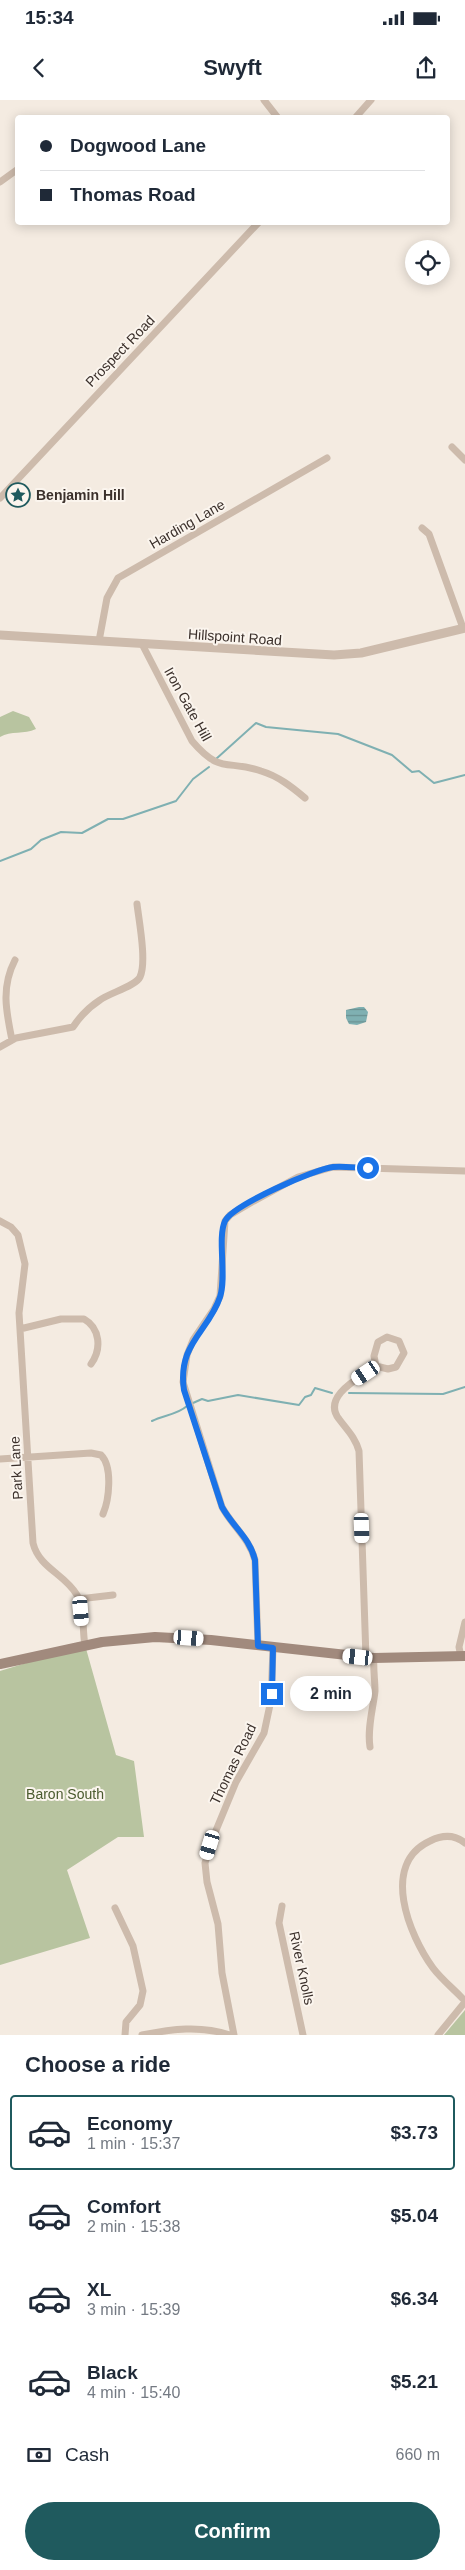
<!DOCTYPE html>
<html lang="en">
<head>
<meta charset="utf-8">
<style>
  body { margin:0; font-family:Arial,sans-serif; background:#f2f2f3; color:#1f2937; height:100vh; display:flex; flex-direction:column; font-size:19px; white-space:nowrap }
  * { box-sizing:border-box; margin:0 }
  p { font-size:16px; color:#747a83 }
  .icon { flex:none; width:28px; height:28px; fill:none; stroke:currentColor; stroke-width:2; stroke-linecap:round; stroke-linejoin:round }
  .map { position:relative; height:1935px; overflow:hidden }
  .side { display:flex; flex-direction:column; background:#fff; flex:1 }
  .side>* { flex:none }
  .top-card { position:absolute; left:15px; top:15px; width:435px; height:110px; border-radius:5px; box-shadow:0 2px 12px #0003; display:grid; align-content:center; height:110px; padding:0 25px; background:#fff }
  .buttons { position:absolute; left:405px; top:140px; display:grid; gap:10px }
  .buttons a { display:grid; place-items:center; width:45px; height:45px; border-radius:50%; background:#fff; box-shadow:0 2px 12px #0003; font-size:25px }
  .end { position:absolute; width:22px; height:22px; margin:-11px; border:6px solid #1a73e8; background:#fff; box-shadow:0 0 0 2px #fff }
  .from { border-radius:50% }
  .bubble { position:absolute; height:35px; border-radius:18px; background:#fff; box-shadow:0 2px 12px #0003; font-size:16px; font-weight:700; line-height:35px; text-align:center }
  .car { position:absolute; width:15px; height:30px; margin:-15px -8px; border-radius:6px; box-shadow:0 0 4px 1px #0007; background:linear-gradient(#fff 24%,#345 0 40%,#fff 0 76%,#345 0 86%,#fff 0) }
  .top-card b { display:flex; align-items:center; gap:18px; height:48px; font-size:19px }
  .top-card b+b { border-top:1px solid #e0e1e3 }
  .top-card i { width:12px; height:12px; background:#1f2937 }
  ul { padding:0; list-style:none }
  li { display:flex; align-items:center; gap:15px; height:75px; margin:0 10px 8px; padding:0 15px; border:2px solid transparent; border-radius:5px }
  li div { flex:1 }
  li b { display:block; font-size:19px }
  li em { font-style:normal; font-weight:700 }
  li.active { border-color:#1f5a5e }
  li>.icon { width:45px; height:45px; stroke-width:1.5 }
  h2 { padding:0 25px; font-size:22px; line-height:60px }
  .pay { display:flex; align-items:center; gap:12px; height:55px; padding:0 25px; font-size:19px }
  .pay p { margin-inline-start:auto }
  .cta { display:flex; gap:10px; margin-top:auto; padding:10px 25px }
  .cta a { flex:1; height:58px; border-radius:30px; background:#1f5a5e; color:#fff; font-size:20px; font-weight:700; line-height:58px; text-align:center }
  .status { display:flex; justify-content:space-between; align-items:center; height:35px; padding:0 25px; background:#fff; direction:ltr }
  .status svg { height:14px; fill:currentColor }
  header { display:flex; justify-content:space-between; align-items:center; height:65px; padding:0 25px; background:#fff; font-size:22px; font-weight:700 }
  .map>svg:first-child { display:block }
  .green { fill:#b8c4a0 }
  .water { fill:url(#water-rules) }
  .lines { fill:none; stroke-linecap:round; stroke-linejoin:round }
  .stream { stroke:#7fb0b2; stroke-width:2 }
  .minor { stroke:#cdbbac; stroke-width:7 }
  .tertiary { stroke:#cdbbac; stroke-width:9 }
  .secondary { stroke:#a18a7d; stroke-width:10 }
  .route { stroke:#1a73e8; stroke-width:6 }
  .labels { text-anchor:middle; stroke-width:4; stroke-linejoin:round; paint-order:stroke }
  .street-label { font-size:14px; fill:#3b302b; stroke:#fbf5ee }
  .poi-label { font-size:14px; font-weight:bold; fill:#3b302b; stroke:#fbf5ee; text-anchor:start }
  .park-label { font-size:14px; fill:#4a5a2e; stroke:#fbf5ee }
</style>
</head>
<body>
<div class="status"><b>15:34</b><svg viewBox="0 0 49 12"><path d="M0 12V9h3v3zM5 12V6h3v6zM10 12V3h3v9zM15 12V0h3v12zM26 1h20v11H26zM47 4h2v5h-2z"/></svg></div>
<header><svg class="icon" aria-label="back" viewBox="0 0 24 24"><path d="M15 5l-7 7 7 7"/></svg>Swyft<svg class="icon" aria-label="share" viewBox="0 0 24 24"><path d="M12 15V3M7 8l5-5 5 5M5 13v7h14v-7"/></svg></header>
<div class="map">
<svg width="465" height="1935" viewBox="0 0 465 1935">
  <defs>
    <pattern id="water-rules" width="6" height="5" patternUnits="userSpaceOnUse" patternTransform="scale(1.25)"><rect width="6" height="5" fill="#7fb0b2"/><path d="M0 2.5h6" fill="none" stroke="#699091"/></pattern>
  </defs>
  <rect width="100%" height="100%" fill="#f4ebe1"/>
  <path class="green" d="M13 611 29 617 36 629C24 635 11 630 0 637V617Z
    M85 1545 116 1655 134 1661 144 1737H118L67 1770 90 1838 0 1865V1571Z
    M465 1910V1935H444Z"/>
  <path class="water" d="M359 907H364L368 912 366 922 357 925 349 924 346 918V910Z"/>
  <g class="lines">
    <path class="stream" d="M216 659 256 623 266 627 338 634 392 655 412 672 419 671 434 683 465 675
      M0 761 31 749 41 740 61 732 82 733 108 719H123L176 701 193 679 209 667
      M349 1293 443 1294 465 1287
      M193 1303 202 1299 208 1301 238 1295 299 1305 305 1297 311 1295 315 1288 332 1293
      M152 1321C163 1315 177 1315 187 1306"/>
    <path class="minor" d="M264 0 278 18
      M355 18 371 0
      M0 82 18 69
      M452 347 465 360
      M0 398 259 122
      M422 428 429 434 463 528
      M99 541 107 498 118 478 327 358
      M142 544 192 641C221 675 227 659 261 671 278 676 292 687 305 698
      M12 940C6 911 1 887 15 860
      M0 947 16 938 73 927C81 915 89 907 100 900 109 893 136 886 140 877 147 862 139 821 137 804
      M0 1121 11 1127 18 1135 25 1164 19 1213 33 1443C39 1468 65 1474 77 1495 85 1508 82 1530 85 1545
      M20 1229 61 1219H84C100 1228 102 1249 91 1264
      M0 1359 91 1353 101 1355C113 1367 109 1400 103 1414
      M79 1499 113 1495
      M258 1546 255 1460C249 1438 233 1427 222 1407L183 1282 187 1255 193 1240 214 1209 220 1196 225 1121 230 1115 252 1102 298 1077 333 1067 465 1071
      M461 1557 459 1547 465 1522
      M366 1558 359 1351C355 1337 347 1330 339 1319 321 1296 361 1277 376 1266L374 1256 378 1242 387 1237 399 1241 404 1253 396 1267 388 1269 376 1266
      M370 1647C367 1629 373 1609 375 1591 375 1580 373 1569 374 1558
      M465 1743C454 1734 442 1735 430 1741 380 1764 409 1835 433 1868 442 1880 455 1890 465 1901
      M282 1806 279 1823 303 1935
      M115 1808 133 1846 143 1891 140 1905 126 1922 125 1935
      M142 1935C172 1929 200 1925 230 1935
      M234 1935 222 1873 218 1824 207 1782 205 1763 212 1740 236 1682 264 1633 271 1600 273 1548
      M438 1935 465 1902"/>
    <path class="tertiary" d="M0 535 334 555 361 553 465 528"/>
    <path class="secondary" d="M0 1564 102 1542 155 1537 211 1540 374 1558 465 1556"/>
  </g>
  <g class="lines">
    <path class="route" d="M272 1594 273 1548 258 1546 255 1460C250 1438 233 1427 222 1407L184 1290C177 1244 209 1231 220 1197 227 1176 217 1138 225 1121 233 1105 315 1069 333 1067 344 1066 357 1068 368 1068"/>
  </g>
  <defs>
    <g id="sight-ring" transform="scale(1.25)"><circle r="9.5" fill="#fbf5ee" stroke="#1f5a5e" stroke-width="1.5"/><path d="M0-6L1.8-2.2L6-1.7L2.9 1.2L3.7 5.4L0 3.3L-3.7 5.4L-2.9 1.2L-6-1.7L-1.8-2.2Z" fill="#1f5a5e"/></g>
  </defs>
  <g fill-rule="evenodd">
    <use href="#sight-ring" x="18" y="395"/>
  </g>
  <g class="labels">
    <g class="street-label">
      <text transform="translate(120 251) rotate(-46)" y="5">Prospect Road</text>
      <text transform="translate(187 424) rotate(-30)" y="5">Harding Lane</text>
      <text transform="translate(235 537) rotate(4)" y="5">Hillspoint Road</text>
      <text transform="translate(188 604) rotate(61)" y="5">Iron Gate Hill</text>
      <text transform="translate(16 1368) rotate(-93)" y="5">Park Lane</text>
      <text transform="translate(233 1664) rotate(-64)" y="5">Thomas Road</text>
      <text transform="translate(302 1868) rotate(78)" y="5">River Knolls</text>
    </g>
    <g class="poi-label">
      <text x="36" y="400">Benjamin Hill</text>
    </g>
    <g class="park-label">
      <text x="65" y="1699">Baron South</text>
    </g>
  </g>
</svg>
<div class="buttons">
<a><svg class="icon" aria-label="locate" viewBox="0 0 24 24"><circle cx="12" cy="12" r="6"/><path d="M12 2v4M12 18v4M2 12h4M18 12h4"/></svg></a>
</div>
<i class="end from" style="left:368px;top:1068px"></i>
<i class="end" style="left:272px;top:1594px"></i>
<div class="bubble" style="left:290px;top:1576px;width:82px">2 min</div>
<i class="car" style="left:366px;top:1273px;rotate:236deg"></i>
<i class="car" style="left:362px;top:1428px;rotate:178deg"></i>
<i class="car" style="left:81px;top:1511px;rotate:175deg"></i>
<i class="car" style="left:189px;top:1538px;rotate:94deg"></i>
<i class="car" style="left:358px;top:1557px;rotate:276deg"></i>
<i class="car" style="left:210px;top:1745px;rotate:197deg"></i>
<div class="top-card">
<b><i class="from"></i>Dogwood Lane</b>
<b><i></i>Thomas Road</b>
</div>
</div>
<section class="side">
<h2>Choose a ride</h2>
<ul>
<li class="active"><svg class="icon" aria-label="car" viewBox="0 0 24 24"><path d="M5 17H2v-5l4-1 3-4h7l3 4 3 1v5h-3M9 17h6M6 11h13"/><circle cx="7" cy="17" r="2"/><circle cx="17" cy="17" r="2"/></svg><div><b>Economy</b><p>1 min · 15:37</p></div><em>$3.73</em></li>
<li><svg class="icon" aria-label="car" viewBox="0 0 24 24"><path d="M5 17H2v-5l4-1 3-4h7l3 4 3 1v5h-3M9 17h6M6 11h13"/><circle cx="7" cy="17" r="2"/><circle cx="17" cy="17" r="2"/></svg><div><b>Comfort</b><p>2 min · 15:38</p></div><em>$5.04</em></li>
<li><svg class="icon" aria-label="car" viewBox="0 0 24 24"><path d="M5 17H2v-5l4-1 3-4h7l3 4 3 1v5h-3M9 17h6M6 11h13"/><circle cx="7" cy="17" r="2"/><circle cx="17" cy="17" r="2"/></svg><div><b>XL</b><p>3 min · 15:39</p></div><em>$6.34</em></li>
<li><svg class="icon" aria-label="car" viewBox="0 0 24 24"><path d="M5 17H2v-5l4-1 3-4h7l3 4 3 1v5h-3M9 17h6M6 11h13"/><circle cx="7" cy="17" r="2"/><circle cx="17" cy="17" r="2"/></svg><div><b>Black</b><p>4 min · 15:40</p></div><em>$5.21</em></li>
</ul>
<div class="pay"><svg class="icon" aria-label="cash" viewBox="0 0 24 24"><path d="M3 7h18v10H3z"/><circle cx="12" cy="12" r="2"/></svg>Cash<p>660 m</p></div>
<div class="cta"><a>Confirm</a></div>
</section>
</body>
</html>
